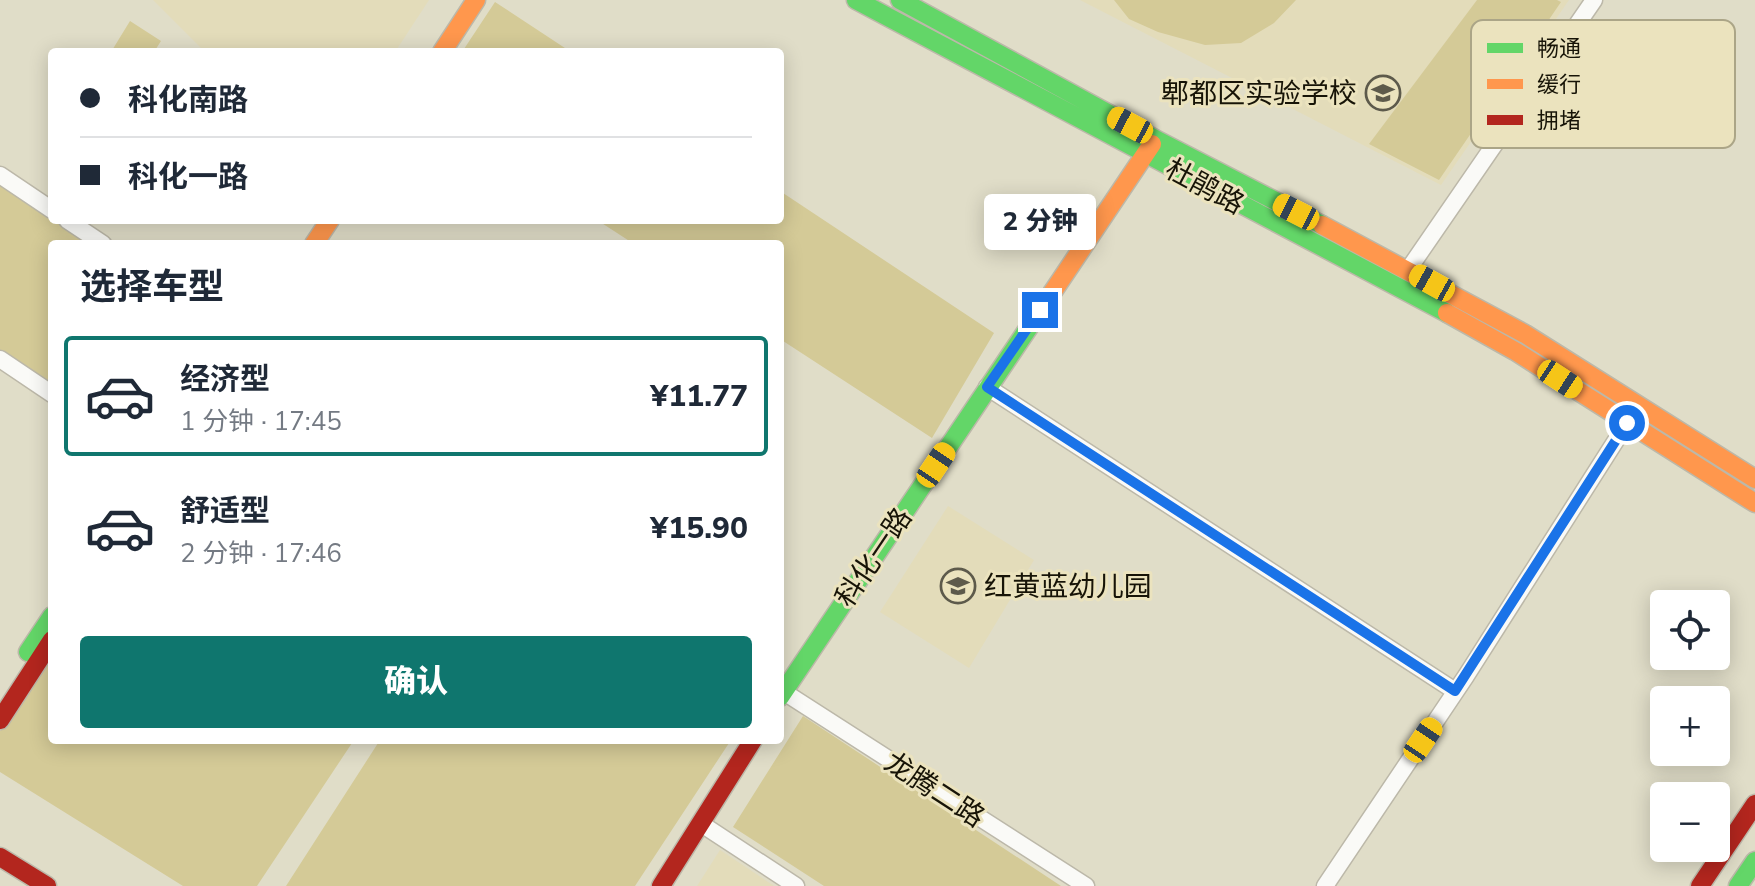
<!DOCTYPE html>
<html lang="zh">
<head>
<meta charset="utf-8">
<style>
  body { margin:0; font-family:"Nunito Sans","Noto Sans SC",sans-serif; background:#f2f2f3; color:#1f2937; height:100vh; display:flex; flex-direction:column; font-size:30px; white-space:nowrap }
  * { box-sizing:border-box; margin:0 }
  p { font-size:26px; color:#747a83 }
  .icon { flex:none; width:44px; height:44px; fill:none; stroke:currentColor; stroke-width:2; stroke-linecap:round; stroke-linejoin:round }
  .map { position:relative; flex:1; overflow:hidden }
  .side { position:absolute; left:48px; top:240px; width:736px; height:504px; display:flex; flex-direction:column; background:#fff; border-radius:8px; box-shadow:0 4px 20px #0003 }
  .side>* { flex:none }
  .hud { position:absolute; left:48px; top:48px; width:736px; height:176px; border-radius:8px; box-shadow:0 4px 20px #0003; display:grid; align-content:center; height:176px; padding:0 32px; background:#fff }
  .fabs { position:absolute; left:1650px; top:590px; display:grid; gap:16px }
  .fabs a { display:grid; place-items:center; width:80px; height:80px; border-radius:8px; background:#fff; box-shadow:0 4px 20px #0003; font-size:40px }
  .end { position:absolute; width:36px; height:36px; margin:-18px; border:10px solid #1a73e8; background:#fff; box-shadow:0 0 0 4px #fff }
  .from { border-radius:50% }
  .bubble { position:absolute; height:56px; border-radius:8px; background:#fff; box-shadow:0 4px 20px #0003; font-size:26px; font-weight:800; line-height:56px; text-align:center }
  .car { position:absolute; width:24px; height:48px; margin:-24px -12px; border-radius:10px; box-shadow:0 0 6px 2px #0007; background:linear-gradient(#f5c518 24%,#345 0 40%,#f5c518 0 76%,#345 0 86%,#f5c518 0) }
  .hud b { display:flex; align-items:center; gap:28px; height:76px; font-size:30px }
  .hud b+b { border-top:2px solid #e0e1e3 }
  .hud i { width:20px; height:20px; background:#1f2937 }
  ul { padding:0; list-style:none }
  li { display:flex; align-items:center; gap:24px; height:120px; margin:0 16px 12px; padding:0 16px; border:4px solid transparent; border-radius:8px }
  li div { flex:1 }
  li b { display:block; font-size:30px }
  li em { font-style:normal; font-weight:800 }
  li.current { border-color:#0f766e }
  li>.icon { width:72px; height:72px; stroke-width:1.5 }
  h2 { padding:0 32px; font-size:36px; line-height:96px }
  .button { display:flex; gap:16px; margin-top:auto; padding:16px 32px }
  .button a { flex:1; height:92px; border-radius:8px; background:#0f766e; color:#fff; font-size:32px; font-weight:800; line-height:92px; text-align:center }
  .map>svg:first-child { display:block }
  .built { fill:#e3dcba }
  .green { fill:#d4ca97 }
  .lines { fill:none; stroke-linecap:round; stroke-linejoin:round }
  .street-casing { stroke:#bcb8a9; stroke-width:19 }
  .fast-casing { stroke:#bcb8a9; stroke-width:21 }
  .slow-casing { stroke:#bcb8a9; stroke-width:21 }
  .jam-casing { stroke:#bcb8a9; stroke-width:21 }
  .street { stroke:#fafaf7; stroke-width:16 }
  .fast { stroke:#63d668; stroke-width:18 }
  .slow { stroke:#ff974d; stroke-width:18 }
  .jam { stroke:#b3261e; stroke-width:18 }
  .route { stroke:#1a73e8; stroke-width:10 }
  .labels { text-anchor:middle; stroke-width:6; stroke-linejoin:round; paint-order:stroke }
  .poi-label { font-size:28px; fill:#171407; stroke:#ebe3be; text-anchor:end }
  .street-label { font-size:28px; fill:#171407; stroke:#ebe3be }
  .key { fill:#ebe3be; stroke:#aba587; stroke-width:2 }
  .key-label { font-size:22px; fill:#171407 }
</style>
</head>
<body>
<div class="map">
<svg width="1755" height="886" viewBox="0 0 1755 886">
  <rect width="100%" height="100%" fill="#e0ddc8"/>
  <path class="built" d="M153 0H429L395 52H205Z
    M1080 0H1569L1441 185Z
    M948 506 1034 560 969 668 880 612Z
    M720 850 774 886H697Z"/>
  <path class="green" d="M1114 0H1296L1274 23 1241 43 1205 45 1158 32 1129 19Z
    M1477 0H1557L1561 2 1439 180 1369 144Z
    M495 2 571 52H462Z
    M130 21 161 41 154 52H111Z
    M0 183 52 217V220H56L92 244H52V389L0 355Z
    M780 191 994 333 932 438 780 339V244H634L597 220H780Z
    M52 652V740H354L257 886H183L0 772V731Z
    M803 716 1061 886H824L733 827Z
    M380 740H731L635 886H286Z"/>
  <g class="lines">
    <g class="street-casing">
      <path id="street" d="M0 175 52 210
        M67 220 103 244
        M1408 270 1594 0
        M0 359 52 394
        M987 387 1455 691
        M784 692 1086 886
        M700 823 796 886
        M1325 886 1466 676 1627 423"/>
    </g>
    <g class="fast-casing">
      <path id="fast" d="M856 0 1447 313
        M900 0 1155 139 1322 225
        M28 652 52 616
        M780 697 1052 293
        M1738 886 1755 861"/>
    </g>
    <g class="slow-casing">
      <path id="slow" d="M442 52 476 0
        M1322 225 1525 334 1755 479
        M314 244 330 220
        M1052 293 1152 144
        M1447 313 1515 351 1755 503"/>
    </g>
    <g class="jam-casing">
      <path id="jam" d="M0 720 52 640
        M0 857 47 886
        M661 886 753 740
        M1700 886 1755 804"/>
    </g>
    <use href="#street" class="street"/>
    <use href="#fast" class="fast"/>
    <use href="#slow" class="slow"/>
    <use href="#jam" class="jam"/>
  </g>
  <g class="lines">
    <path class="route" d="M1040 310 987 387 1455 691 1627 423"/>
  </g>
  <defs>
    <g id="school-ring" transform="scale(1.8)"><circle r="9.5" fill="#ebe3be" stroke="#5d5a4b" stroke-width="1.5"/><path d="M0-5L7-2L0 1L-7-2ZM-4 1L0 2.5L4 1V4Q0 6-4 4Z" fill="#5d5a4b"/></g>
  </defs>
  <g fill-rule="evenodd">
    <use href="#school-ring" x="1383" y="93"/>
    <use href="#school-ring" x="958" y="586"/>
  </g>
  <g class="labels">
    <g class="poi-label">
      <text x="1357" y="103">郫都区实验学校</text>
      <text x="984" y="596" text-anchor="start">红黄蓝幼儿园</text>
    </g>
    <g class="street-label">
      <text transform="translate(1205 186) rotate(28)" y="10">杜鹃路</text>
      <text transform="translate(873 557) rotate(-56)" y="10">科化一路</text>
      <text transform="translate(935 789) rotate(33)" y="10">龙腾二路</text>
    </g>
  </g>
  <rect x="1471" y="20" width="264" height="128" rx="12" class="key"/>
  <rect x="1487" y="43" width="36" height="10" fill="#63d668"/>
  <rect x="1487" y="79" width="36" height="10" fill="#ff974d"/>
  <rect x="1487" y="115" width="36" height="10" fill="#b3261e"/>
  <g class="key-label">
    <text x="1537" y="56">畅通</text>
    <text x="1537" y="92">缓行</text>
    <text x="1537" y="128">拥堵</text>
  </g>
</svg>
<div class="fabs">
<a><svg class="icon" aria-label="locate" viewBox="0 0 24 24"><circle cx="12" cy="12" r="6"/><path d="M12 2v4M12 18v4M2 12h4M18 12h4"/></svg></a>
<a>+</a>
<a>−</a>
</div>
<i class="end from" style="left:1627px;top:423px"></i>
<i class="end" style="left:1040px;top:310px"></i>
<div class="bubble" style="left:984px;top:194px;width:112px">2 分钟</div>
<i class="car" style="left:1130px;top:125px;rotate:298deg"></i>
<i class="car" style="left:1296px;top:212px;rotate:297deg"></i>
<i class="car" style="left:1432px;top:283px;rotate:299deg"></i>
<i class="car" style="left:1560px;top:379px;rotate:123deg"></i>
<i class="car" style="left:936px;top:465px;rotate:34deg"></i>
<i class="car" style="left:1423px;top:740px;rotate:34deg"></i>
<div class="hud">
<b><i class="from"></i>科化南路</b>
<b><i></i>科化一路</b>
</div>
<section class="side">
<h2>选择车型</h2>
<ul>
<li class="current"><svg class="icon" aria-label="car" viewBox="0 0 24 24"><path d="M5 17H2v-5l4-1 3-4h7l3 4 3 1v5h-3M9 17h6M6 11h13"/><circle cx="7" cy="17" r="2"/><circle cx="17" cy="17" r="2"/></svg><div><b>经济型</b><p>1 分钟 · 17:45</p></div><em>¥11.77</em></li>
<li><svg class="icon" aria-label="car" viewBox="0 0 24 24"><path d="M5 17H2v-5l4-1 3-4h7l3 4 3 1v5h-3M9 17h6M6 11h13"/><circle cx="7" cy="17" r="2"/><circle cx="17" cy="17" r="2"/></svg><div><b>舒适型</b><p>2 分钟 · 17:46</p></div><em>¥15.90</em></li>
</ul>
<div class="button"><a>确认</a></div>
</section>
</div>
</body>
</html>
